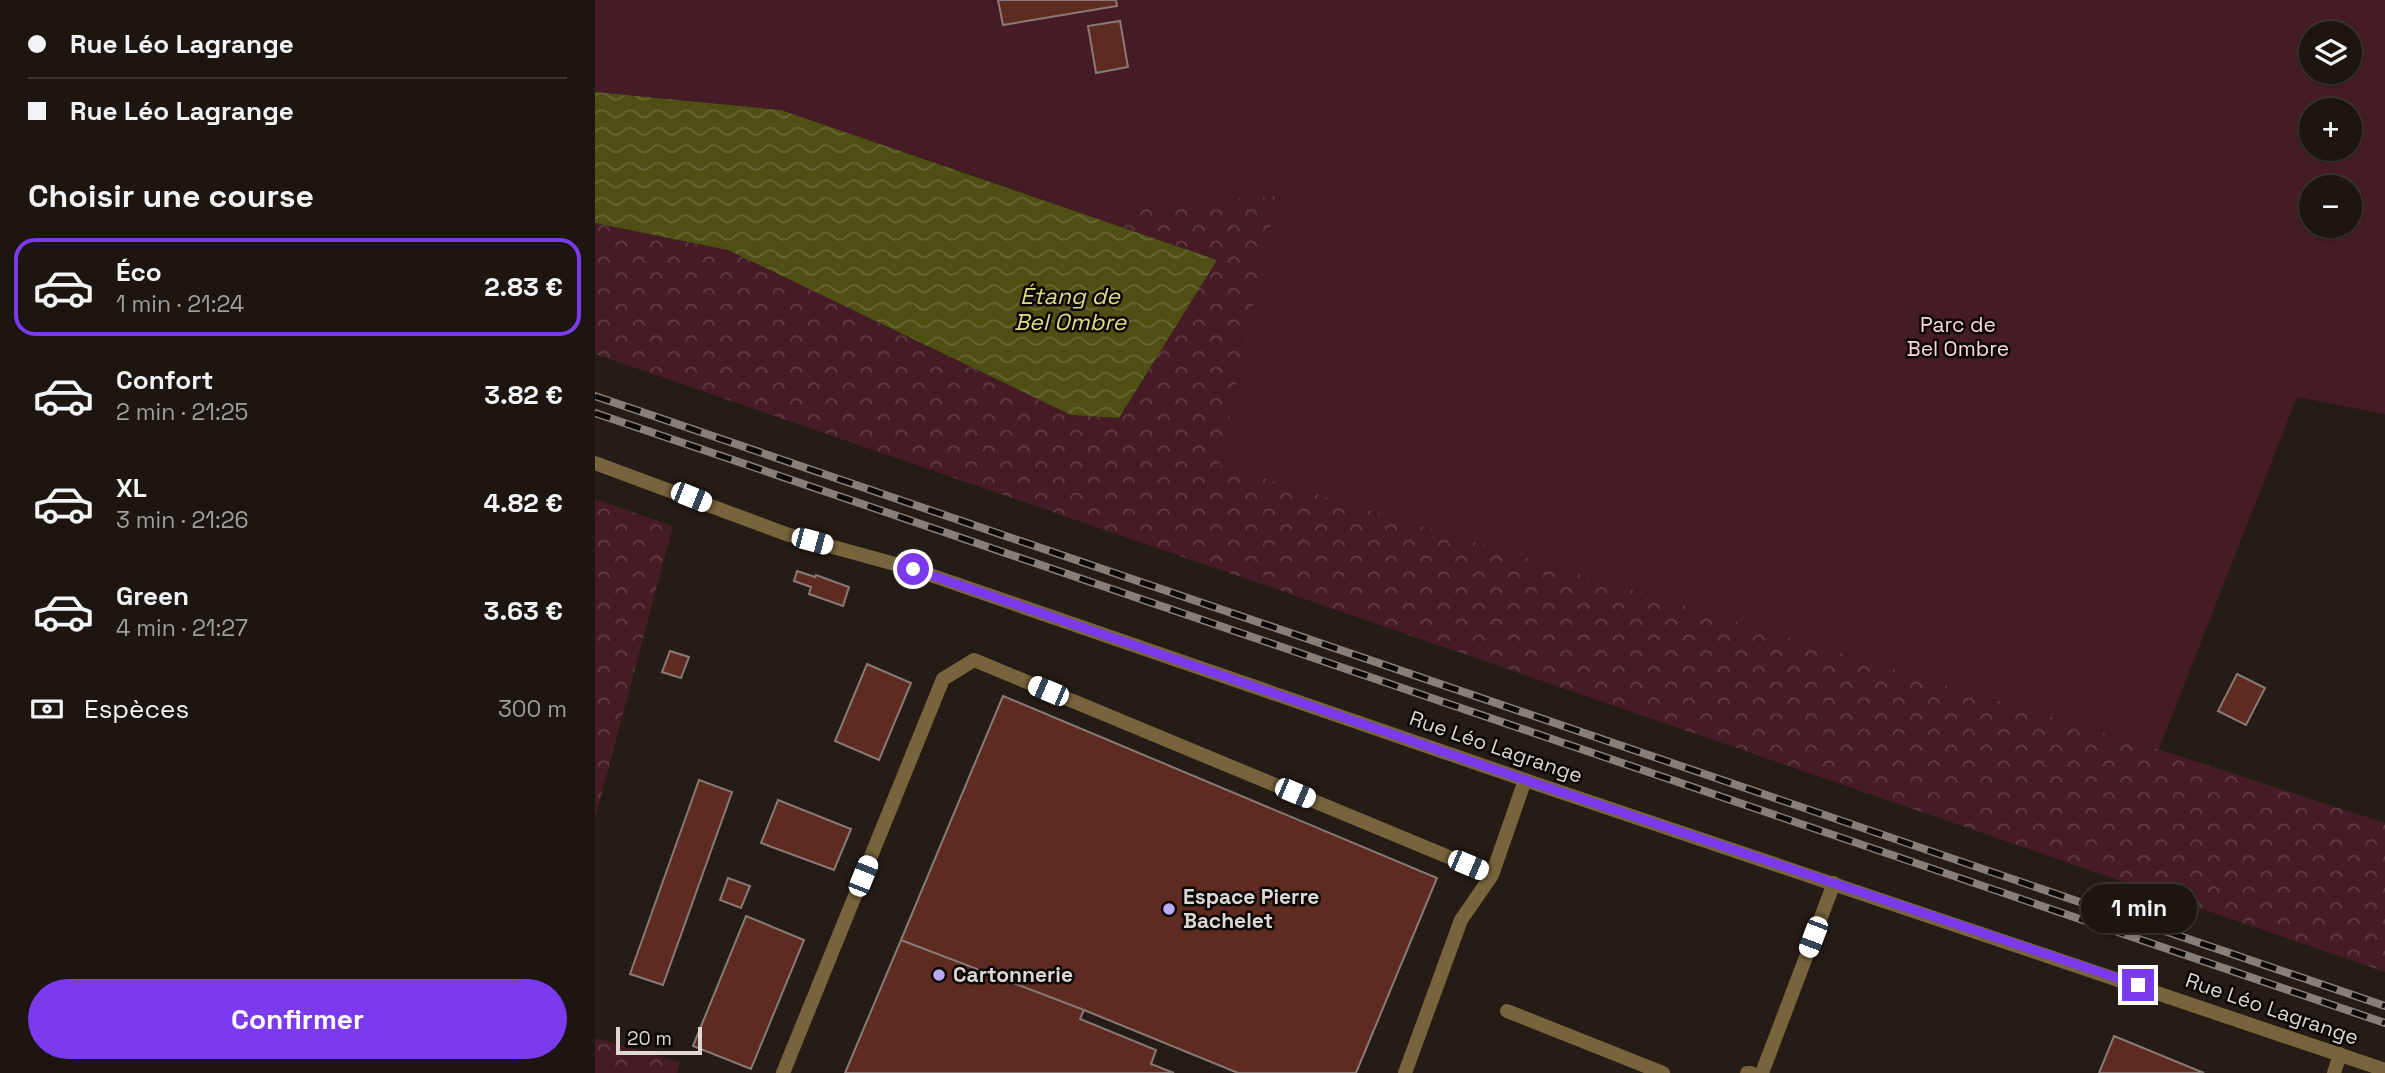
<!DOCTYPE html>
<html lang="fr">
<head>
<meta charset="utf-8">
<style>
  body { margin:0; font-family:"Space Grotesk",sans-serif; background:#29221e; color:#f1f3f6; height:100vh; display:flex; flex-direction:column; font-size:26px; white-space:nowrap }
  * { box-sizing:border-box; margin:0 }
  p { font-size:23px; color:#a09f9f }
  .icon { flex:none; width:38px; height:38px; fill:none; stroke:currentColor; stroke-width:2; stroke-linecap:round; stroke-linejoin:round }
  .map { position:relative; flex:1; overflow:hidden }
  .side { display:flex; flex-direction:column; background:#1c1510; width:595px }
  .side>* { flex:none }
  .hud { display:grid; align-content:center; height:154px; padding:0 28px; background:#1c1510 }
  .controls { position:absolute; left:1704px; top:21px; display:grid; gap:14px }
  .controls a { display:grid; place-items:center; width:63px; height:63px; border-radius:50%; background:#1c1510; box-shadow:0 2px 5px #0004,0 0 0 2px #3a3430; font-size:35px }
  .scale { position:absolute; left:21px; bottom:18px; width:86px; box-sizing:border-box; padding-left:7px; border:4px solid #ded7d2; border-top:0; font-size:19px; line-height:24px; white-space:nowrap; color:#ded7d2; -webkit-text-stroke:5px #0b0705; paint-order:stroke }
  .end { position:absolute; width:32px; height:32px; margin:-16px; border:9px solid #7c3aed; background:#fff; box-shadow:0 0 0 4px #fff }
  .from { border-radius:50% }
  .bubble { position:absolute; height:49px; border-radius:24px; background:#1c1510; box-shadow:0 2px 5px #0004,0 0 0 2px #3a3430; font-size:23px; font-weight:700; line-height:49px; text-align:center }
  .car { position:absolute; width:21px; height:42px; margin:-21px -10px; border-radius:9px; box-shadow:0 0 5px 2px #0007; background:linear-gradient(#fff 24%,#345 0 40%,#fff 0 76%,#345 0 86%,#fff 0) }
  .hud b { display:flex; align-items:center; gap:24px; height:66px; font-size:26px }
  .hud b+b { border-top:2px solid #3a3430 }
  .hud i { width:18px; height:18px; background:#f1f3f6 }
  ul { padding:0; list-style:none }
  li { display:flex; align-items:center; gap:21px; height:98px; margin:0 14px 10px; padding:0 14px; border:4px solid transparent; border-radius:21px }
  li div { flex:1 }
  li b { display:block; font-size:26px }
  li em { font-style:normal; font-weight:700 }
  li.current { border-color:#7c3aed }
  li>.icon { width:63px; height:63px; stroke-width:1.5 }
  h2 { padding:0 28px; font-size:32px; line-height:84px }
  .pay { display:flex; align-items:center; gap:18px; height:77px; padding:0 28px; font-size:26px }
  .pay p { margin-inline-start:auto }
  .primary-button { display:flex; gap:14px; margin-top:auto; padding:14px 28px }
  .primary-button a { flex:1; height:80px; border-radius:42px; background:#7c3aed; color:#fff; font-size:28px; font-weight:700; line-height:80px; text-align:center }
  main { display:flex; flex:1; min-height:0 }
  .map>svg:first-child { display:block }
  .forest { fill:url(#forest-crowns); fill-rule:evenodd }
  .park { fill:#451c25; fill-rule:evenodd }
  .water { fill:url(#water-waves) }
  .building { fill:#5e2b21; stroke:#897a77; stroke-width:2 }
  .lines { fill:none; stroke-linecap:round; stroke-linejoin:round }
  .lane { stroke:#78643c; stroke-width:14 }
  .street { stroke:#78643c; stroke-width:14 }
  .rail-casing { stroke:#877f79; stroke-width:8 }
  .rail { stroke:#0b0705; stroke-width:5; stroke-dasharray:16; stroke-linecap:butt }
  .route { stroke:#7c3aed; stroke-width:9 }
  .poi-dot { fill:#baaaf6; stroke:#0b0705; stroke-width:2.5 }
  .labels { text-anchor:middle; stroke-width:5; stroke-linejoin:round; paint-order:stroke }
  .park-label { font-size:21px; fill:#fdd7dd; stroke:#0b0705 }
  .street-label { font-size:21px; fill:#ded7d2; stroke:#0b0705 }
  .poi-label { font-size:21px; font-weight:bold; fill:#ded7d2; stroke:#0b0705; text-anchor:start }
  .water-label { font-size:23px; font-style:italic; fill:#dedd87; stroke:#0b0705 }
</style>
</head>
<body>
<main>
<section class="side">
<div class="hud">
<b><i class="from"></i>Rue Léo Lagrange</b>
<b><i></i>Rue Léo Lagrange</b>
</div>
<h2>Choisir une course</h2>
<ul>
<li class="current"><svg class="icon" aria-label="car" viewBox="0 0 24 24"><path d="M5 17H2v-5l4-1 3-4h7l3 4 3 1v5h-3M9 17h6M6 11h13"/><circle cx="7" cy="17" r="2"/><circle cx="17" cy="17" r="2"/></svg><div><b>Éco</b><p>1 min · 21:24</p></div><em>2.83 €</em></li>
<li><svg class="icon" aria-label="car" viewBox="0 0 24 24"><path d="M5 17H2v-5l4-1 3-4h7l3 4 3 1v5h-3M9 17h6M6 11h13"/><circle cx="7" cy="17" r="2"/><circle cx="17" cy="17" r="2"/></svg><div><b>Confort</b><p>2 min · 21:25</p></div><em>3.82 €</em></li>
<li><svg class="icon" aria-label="car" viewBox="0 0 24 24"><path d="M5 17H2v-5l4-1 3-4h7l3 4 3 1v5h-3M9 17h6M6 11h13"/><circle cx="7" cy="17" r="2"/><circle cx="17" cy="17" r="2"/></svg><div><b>XL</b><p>3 min · 21:26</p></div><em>4.82 €</em></li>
<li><svg class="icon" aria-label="car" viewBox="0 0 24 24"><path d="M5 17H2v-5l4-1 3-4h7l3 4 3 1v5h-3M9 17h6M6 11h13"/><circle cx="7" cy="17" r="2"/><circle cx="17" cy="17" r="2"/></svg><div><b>Green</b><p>4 min · 21:27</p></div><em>3.63 €</em></li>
</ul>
<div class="pay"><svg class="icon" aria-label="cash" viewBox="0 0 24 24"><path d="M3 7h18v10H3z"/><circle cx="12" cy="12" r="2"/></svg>Espèces<p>300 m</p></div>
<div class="primary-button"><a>Confirmer</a></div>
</section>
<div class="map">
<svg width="1790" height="1073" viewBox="0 0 1790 1073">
  <defs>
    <pattern id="forest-crowns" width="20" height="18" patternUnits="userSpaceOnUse" patternTransform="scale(1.75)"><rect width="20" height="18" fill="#451c25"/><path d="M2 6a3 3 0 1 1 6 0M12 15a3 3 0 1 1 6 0" fill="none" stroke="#5f3c44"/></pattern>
    <pattern id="water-waves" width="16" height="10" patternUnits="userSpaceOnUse" patternTransform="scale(1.75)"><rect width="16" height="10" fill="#4f4e13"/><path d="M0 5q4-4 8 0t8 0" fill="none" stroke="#686734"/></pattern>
  </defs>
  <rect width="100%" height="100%" fill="#251c15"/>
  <path class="forest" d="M1790 0V414L1702 396 1009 581 1563 749 1790 823V972L0 354V223L133 250 476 415 524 418 621 260 527 227 537 204 683 196ZM1717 33H1755V72H1717ZM1717 110H1755V149H1717ZM1717 187H1755V226H1717Z
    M0 499 78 526 0 819Z
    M0 1038 85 1062 82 1073H0Z"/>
  <path class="park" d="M0 0H1790V414L1702 397 1564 749 624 465 682 196 538 204 527 227 186 110 0 92ZM1717 33H1755V72H1717ZM1717 110H1755V149H1717ZM1717 187H1755V226H1717Z"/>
  <path class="water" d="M0 92 186 110 622 260 524 418 476 415 133 250 0 223Z"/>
  <path class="building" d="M403 0H521L522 6 408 25Z
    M525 21 533 67 501 73 493 26Z
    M202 571 220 577 221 575 254 587 248 606 214 594 216 587 199 581Z
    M75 651 94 657 86 678 67 672Z
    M272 664 316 683 284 760 240 741Z
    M1642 674 1670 688 1651 725 1623 711Z
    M408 696 842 878 761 1073H643L489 1010 306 940Z
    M104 780 137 792 68 985 35 974Z
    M183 800 256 829 239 870 166 843Z
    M133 878 155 886 146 908 125 900Z
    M151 916 209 940 156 1069 98 1046Z
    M306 940 489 1010 485 1019 561 1050 556 1064 579 1073H250Z
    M1519 1036 1609 1073H1504Z"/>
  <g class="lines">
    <path class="lane" d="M912 1011 1068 1073
      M188 1073 348 679 379 660 897 875
      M810 1073 866 920 897 875 930 780
      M1152 1073H1156
      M1167 1073 1239 883
      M1739 1073 1745 1054"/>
    <path class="street" d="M0 463 191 534 318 569 930 780 1790 1070"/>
    <g class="rail-casing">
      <path id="rail" d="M0 396 1790 1006
        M0 413 1790 1023"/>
    </g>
    <use href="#rail" class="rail"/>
  </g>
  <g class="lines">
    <path class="route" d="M318 569 930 780 1543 985"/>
  </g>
  <g class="poi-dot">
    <circle cx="574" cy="909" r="7"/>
    <circle cx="344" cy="975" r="7"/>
  </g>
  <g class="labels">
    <g class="park-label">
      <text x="1363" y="332">Parc de<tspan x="1363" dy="24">Bel Ombre</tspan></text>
    </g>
    <g class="street-label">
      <text transform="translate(901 747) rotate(19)" y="7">Rue Léo Lagrange</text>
      <text transform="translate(1677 1009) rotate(19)" y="7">Rue Léo Lagrange</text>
    </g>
    <g class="poi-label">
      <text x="588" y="904">Espace Pierre<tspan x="588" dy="24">Bachelet</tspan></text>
      <text x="358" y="982">Cartonnerie</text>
    </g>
    <g class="water-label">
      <text x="475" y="304">Étang de<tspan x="475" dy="26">Bel Ombre</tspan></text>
    </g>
  </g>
</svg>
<div class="controls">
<a><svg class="icon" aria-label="layers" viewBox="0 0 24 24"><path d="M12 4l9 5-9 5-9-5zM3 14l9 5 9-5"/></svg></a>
<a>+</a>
<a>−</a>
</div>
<div class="scale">20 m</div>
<i class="end from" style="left:318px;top:569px"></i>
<i class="end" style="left:1543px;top:985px"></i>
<div class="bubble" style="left:1486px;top:884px;width:116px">1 min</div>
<i class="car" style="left:96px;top:497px;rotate:112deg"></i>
<i class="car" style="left:217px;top:541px;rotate:105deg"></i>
<i class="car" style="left:453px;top:691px;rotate:293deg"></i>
<i class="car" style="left:700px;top:793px;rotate:113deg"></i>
<i class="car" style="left:873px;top:865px;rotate:113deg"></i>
<i class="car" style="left:268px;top:876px;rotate:22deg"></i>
<i class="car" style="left:1218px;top:937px;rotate:201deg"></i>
</div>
</main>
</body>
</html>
